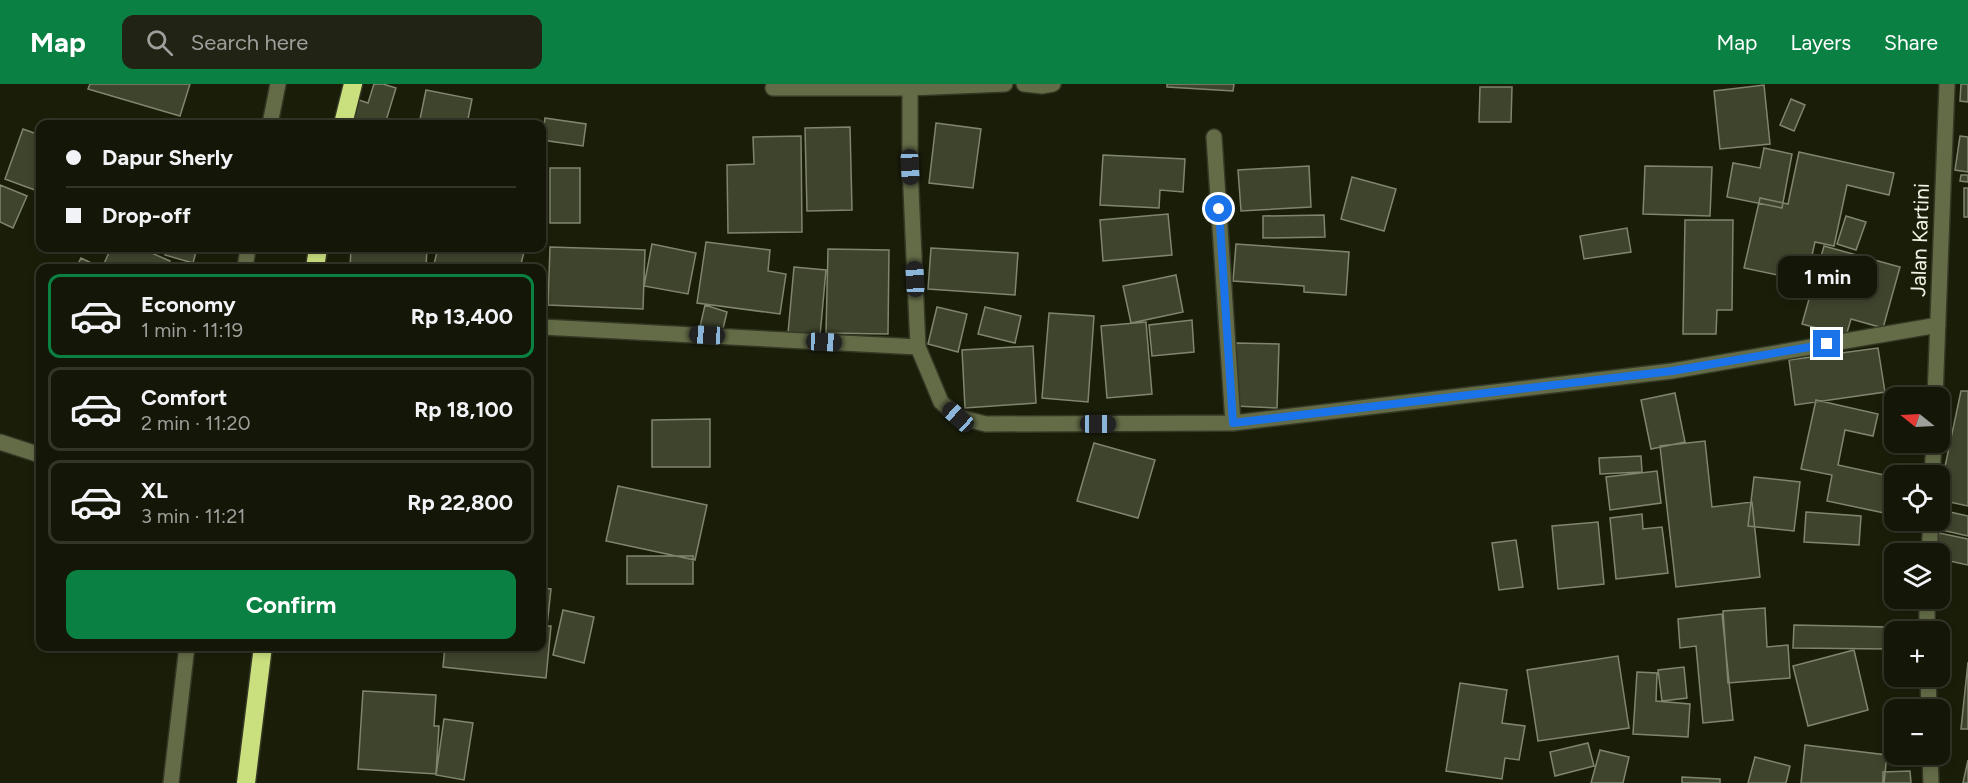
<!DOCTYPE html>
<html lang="en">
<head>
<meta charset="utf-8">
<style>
  body { margin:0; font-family:Figtree,sans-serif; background:#212315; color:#f1f3f6; height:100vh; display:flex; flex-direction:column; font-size:22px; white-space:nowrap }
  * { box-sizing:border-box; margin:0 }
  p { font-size:20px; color:#9d9f9b }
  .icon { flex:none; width:33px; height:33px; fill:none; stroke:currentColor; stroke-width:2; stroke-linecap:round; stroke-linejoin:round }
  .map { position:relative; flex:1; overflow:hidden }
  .panel { position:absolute; left:36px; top:180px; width:510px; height:387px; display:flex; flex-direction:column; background:#141607; border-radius:12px; box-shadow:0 3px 9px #0003,0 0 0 2px #333528 }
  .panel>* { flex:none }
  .banner { position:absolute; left:36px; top:36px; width:510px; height:132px; border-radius:12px; box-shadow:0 3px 9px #0003,0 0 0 2px #333528; display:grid; align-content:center; height:132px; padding:0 30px; background:#141607 }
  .needle { width:39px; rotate:288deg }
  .buttons { position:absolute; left:1884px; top:303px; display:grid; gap:12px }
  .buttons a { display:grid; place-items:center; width:66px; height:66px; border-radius:12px; background:#141607; box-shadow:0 3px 9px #0003,0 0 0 2px #333528; font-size:30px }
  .end { position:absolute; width:27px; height:27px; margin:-14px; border:8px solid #1a73e8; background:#fff; box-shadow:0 0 0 3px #fff }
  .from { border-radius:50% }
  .bubble { position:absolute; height:42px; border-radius:12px; background:#141607; box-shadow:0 3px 9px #0003,0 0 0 2px #333528; font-size:20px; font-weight:700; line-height:42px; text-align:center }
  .car { position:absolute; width:18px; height:36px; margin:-18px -9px; border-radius:8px; box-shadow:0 0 4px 2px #0007; background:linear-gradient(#222 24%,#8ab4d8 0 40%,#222 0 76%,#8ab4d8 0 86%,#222 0) }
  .banner b { display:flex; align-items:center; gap:21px; height:57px; font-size:22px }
  .banner b+b { border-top:2px solid #333528 }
  .banner i { width:15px; height:15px; background:#f1f3f6 }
  ul { padding:10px 0 0; list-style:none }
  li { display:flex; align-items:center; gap:18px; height:84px; margin:0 12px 9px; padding:0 18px; border:3px solid #333528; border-radius:12px }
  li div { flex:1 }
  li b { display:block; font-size:22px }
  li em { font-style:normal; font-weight:700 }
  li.selected { border-color:#0b8043 }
  li>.icon { width:54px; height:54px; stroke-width:1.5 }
  .action { display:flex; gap:12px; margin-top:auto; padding:12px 30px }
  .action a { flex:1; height:69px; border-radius:12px; background:#0b8043; color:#fff; font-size:24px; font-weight:700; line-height:69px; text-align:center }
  header { display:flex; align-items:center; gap:36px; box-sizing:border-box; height:84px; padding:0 30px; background:#0b8043; color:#fff }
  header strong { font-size:28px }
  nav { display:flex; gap:33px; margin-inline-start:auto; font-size:21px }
  .search { width:420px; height:54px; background:#212315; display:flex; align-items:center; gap:15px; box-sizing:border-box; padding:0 21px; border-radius:12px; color:#9d9f9b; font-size:22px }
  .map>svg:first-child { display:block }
  .building { fill:#3f442d; stroke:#80866d; stroke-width:1.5 }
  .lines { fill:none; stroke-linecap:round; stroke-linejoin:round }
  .minor-casing { stroke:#343824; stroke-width:18 }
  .highway-casing { stroke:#343824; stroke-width:21 }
  .minor { stroke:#636c47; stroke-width:15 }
  .highway { stroke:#cadf7e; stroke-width:18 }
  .route { stroke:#1a73e8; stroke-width:8 }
  .labels { text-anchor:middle; stroke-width:6; stroke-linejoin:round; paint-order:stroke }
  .street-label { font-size:21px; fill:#f0f4e6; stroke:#1a1e09 }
</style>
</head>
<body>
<header>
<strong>Map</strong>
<div class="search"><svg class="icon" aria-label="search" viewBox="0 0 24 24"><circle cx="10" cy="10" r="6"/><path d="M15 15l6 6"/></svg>Search here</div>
<nav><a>Map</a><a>Layers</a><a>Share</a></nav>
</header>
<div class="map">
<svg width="1968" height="699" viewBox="0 0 1968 699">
  <rect width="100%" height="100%" fill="#1a1e09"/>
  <path class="building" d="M90 0H190L180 32 88 5Z
    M374 0H383L396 4 385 40H351L356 15 368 19Z
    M1167 0H1234L1233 7 1167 3Z
    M1961 0H1968V18L1960 17Z
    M1764 1 1770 60 1720 65 1714 7Z
    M1480 3H1512L1511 38H1479Z
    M426 6 472 15 467 40H419Z
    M1791 15 1805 21 1794 47 1780 41Z
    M545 34 586 40 583 62 542 56Z
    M158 35 179 39V40H156Z
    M185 35 203 40H183Z
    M936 39 981 45 973 104 929 99Z
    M850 43 852 126 807 127 805 44Z
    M23 45 40 51V108L5 95Z
    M801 52 802 148 728 149 727 81 754 80 753 53Z
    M1960 52 1968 53V88L1955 86Z
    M1764 64 1792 70 1782 124 1727 113 1733 79 1760 84Z
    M1799 68 1894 89 1889 111 1847 101 1834 162 1815 158 1806 197 1744 184 1760 114 1788 120Z
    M1103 71 1185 75 1183 108 1160 106 1159 124 1100 121Z
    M1309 82 1311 123 1241 127 1238 86Z
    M1645 82 1712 83 1710 132 1643 130Z
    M550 84H580V139H550Z
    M1961 91H1968V98L1960 97Z
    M1352 93 1396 105 1384 147 1341 135Z
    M0 101 27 112 13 144 0 138Z
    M1964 104H1968V133H1964Z
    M1168 130 1172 171 1103 177 1100 136Z
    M1324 131 1325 153 1263 154V132Z
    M1846 132 1866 138 1856 166 1837 160Z
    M1685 136H1733L1732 226H1717L1716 250H1683Z
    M1627 144 1631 168 1584 175 1580 152Z
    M706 158 770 166 768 187 786 190 780 230 697 219Z
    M652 160 696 169 688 210 644 202Z
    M1236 160 1349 168 1346 211 1304 208V202L1233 197Z
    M1824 162 1900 183 1883 244 1851 235 1846 252 1802 240Z
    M550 163 645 166 643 225 548 221Z
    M111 164H140L170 177 167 184H76L81 174 102 184Z
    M167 164H197L193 179 165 171Z
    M351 164H427L426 184H350Z
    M438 164H525L520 184H433Z
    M931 164 1018 169 1015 211 928 205Z
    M828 165 889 166 888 250 826 249Z
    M794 183 826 186 820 252 788 249Z
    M1176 191 1183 228 1131 239 1123 202Z
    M705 221 727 228 722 249 700 243Z
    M937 223 967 230 958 268 928 260Z
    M985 223 1021 232 1015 259 978 250Z
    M1049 229 1094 232 1088 318 1042 314Z
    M1192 236 1194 268 1152 272 1149 241Z
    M1146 238 1152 310 1107 314 1101 242Z
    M1236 259 1279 260 1277 324 1235 322Z
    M1033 262 1036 319 965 324 962 266Z
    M1878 264 1885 308 1795 321 1789 276Z
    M1961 307H1968V422L1940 416V406Z
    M1675 309 1685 358 1651 365 1641 316Z
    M1816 316 1878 330 1873 352 1845 346 1838 381 1894 393V431L1827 417 1832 391 1801 385Z
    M710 335V383H652V336Z
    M1705 357 1712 423 1752 418 1760 493 1676 503 1660 362Z
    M1094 359 1155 376 1138 434 1077 417Z
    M1641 372 1642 388 1600 390 1599 374Z
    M1657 387 1661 419 1610 426 1606 393Z
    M1754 393 1800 398 1794 447 1748 442Z
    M618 402 707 421 695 476 606 457Z
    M1941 426 1968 432V452L1937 445Z
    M1806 428 1861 432 1859 461 1804 458Z
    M1642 430 1643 445 1662 443 1668 489 1616 495 1610 434Z
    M1598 438 1604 500 1558 505 1552 442Z
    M1939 449 1968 455V481L1940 475V470H1935Z
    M1516 456 1523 503 1499 506 1492 459Z
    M627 472H693V500H627Z
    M542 504 551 505 547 542H551L546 594 443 583 445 562H542Z
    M1765 524 1767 563 1788 561 1790 594 1728 599 1723 527Z
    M563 526 594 533 584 579 553 571Z
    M1722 530 1733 636 1703 639 1696 562 1680 564 1678 535Z
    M1794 541 1888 543V565L1793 564Z
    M1854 566 1868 626 1808 642 1793 582Z
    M1618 572 1629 644 1538 657 1527 586Z
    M1968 578V645H1961Z
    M1684 583 1687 614 1662 617 1658 586Z
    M1637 588 1657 589 1656 617 1690 620 1688 653 1633 650Z
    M1460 599 1507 606 1502 639 1525 642 1519 676 1505 674 1502 695 1446 687Z
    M363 607 436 611 434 642H439L436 690 358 685Z
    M444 635 473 639 464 696 436 691Z
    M1588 659 1594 682 1555 692 1550 668Z
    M1805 661 1887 671 1884 699H1801Z
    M1600 666 1629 673 1623 699H1591Z
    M1755 673 1790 682 1786 699H1748Z
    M1968 676V699H1963Z
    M1910 687 1911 699H1883V688Z
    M1682 693 1720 695V699H1682Z"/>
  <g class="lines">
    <g class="minor-casing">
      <path id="minor" d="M1024 0 1042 2 1053 0
        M773 4H910L1005 0
        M910 4V83L918 263 941 318 958 333 986 340 1233 339 1672 287 1938 241
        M270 40 278 0
        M1214 53 1233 339
        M245 184 248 164
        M542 243 918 263
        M1935 314 1947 0
        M0 358 40 371
        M1932 392 1934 358
        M1929 470 1931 436
        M1927 514V548
        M1928 592 1929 626
        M1930 670 1931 699
        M171 699 187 562"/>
    </g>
    <g class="highway-casing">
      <path id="highway" d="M343 40 353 0
        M315 184 318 164
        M246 699 263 562"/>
    </g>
    <use href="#minor" class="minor"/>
    <use href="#highway" class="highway"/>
  </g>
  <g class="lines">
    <path class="route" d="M1219 125 1233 339 1672 287 1827 260"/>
  </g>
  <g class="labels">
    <g class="street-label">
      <text transform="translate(1920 156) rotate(-88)" y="7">Jalan Kartini</text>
    </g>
  </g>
</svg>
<div class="buttons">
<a><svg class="needle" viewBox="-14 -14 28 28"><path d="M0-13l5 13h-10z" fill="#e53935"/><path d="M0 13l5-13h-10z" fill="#9d9f9b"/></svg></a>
<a><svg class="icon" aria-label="locate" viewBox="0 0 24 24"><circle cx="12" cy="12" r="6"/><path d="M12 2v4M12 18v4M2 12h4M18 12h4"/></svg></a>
<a><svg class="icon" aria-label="layers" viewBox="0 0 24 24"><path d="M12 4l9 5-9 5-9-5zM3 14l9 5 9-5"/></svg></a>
<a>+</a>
<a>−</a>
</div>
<i class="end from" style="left:1219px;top:125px"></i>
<i class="end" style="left:1827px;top:260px"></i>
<div class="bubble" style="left:1778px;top:172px;width:99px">1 min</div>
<i class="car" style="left:910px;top:83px;rotate:177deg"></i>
<i class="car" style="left:915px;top:195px;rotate:357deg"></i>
<i class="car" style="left:707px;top:251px;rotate:273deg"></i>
<i class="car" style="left:824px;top:258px;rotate:93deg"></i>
<i class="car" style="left:958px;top:333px;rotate:312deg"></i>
<i class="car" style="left:1098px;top:340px;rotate:90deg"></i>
<div class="banner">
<b><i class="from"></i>Dapur Sherly</b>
<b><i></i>Drop-off</b>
</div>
<section class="panel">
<ul>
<li class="selected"><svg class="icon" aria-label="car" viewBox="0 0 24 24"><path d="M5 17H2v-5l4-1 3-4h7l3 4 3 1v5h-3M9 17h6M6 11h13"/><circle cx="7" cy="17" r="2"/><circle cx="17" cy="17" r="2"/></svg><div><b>Economy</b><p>1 min · 11:19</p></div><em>Rp 13,400</em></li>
<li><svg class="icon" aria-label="car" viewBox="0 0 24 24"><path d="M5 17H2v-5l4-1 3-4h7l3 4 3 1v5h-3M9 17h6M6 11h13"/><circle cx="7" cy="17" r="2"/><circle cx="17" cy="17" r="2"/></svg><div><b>Comfort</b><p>2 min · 11:20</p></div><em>Rp 18,100</em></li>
<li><svg class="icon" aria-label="car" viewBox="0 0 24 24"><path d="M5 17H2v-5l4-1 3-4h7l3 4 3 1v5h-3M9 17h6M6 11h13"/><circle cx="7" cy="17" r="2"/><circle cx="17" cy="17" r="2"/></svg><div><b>XL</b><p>3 min · 11:21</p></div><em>Rp 22,800</em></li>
</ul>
<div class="action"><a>Confirm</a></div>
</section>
</div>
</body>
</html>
